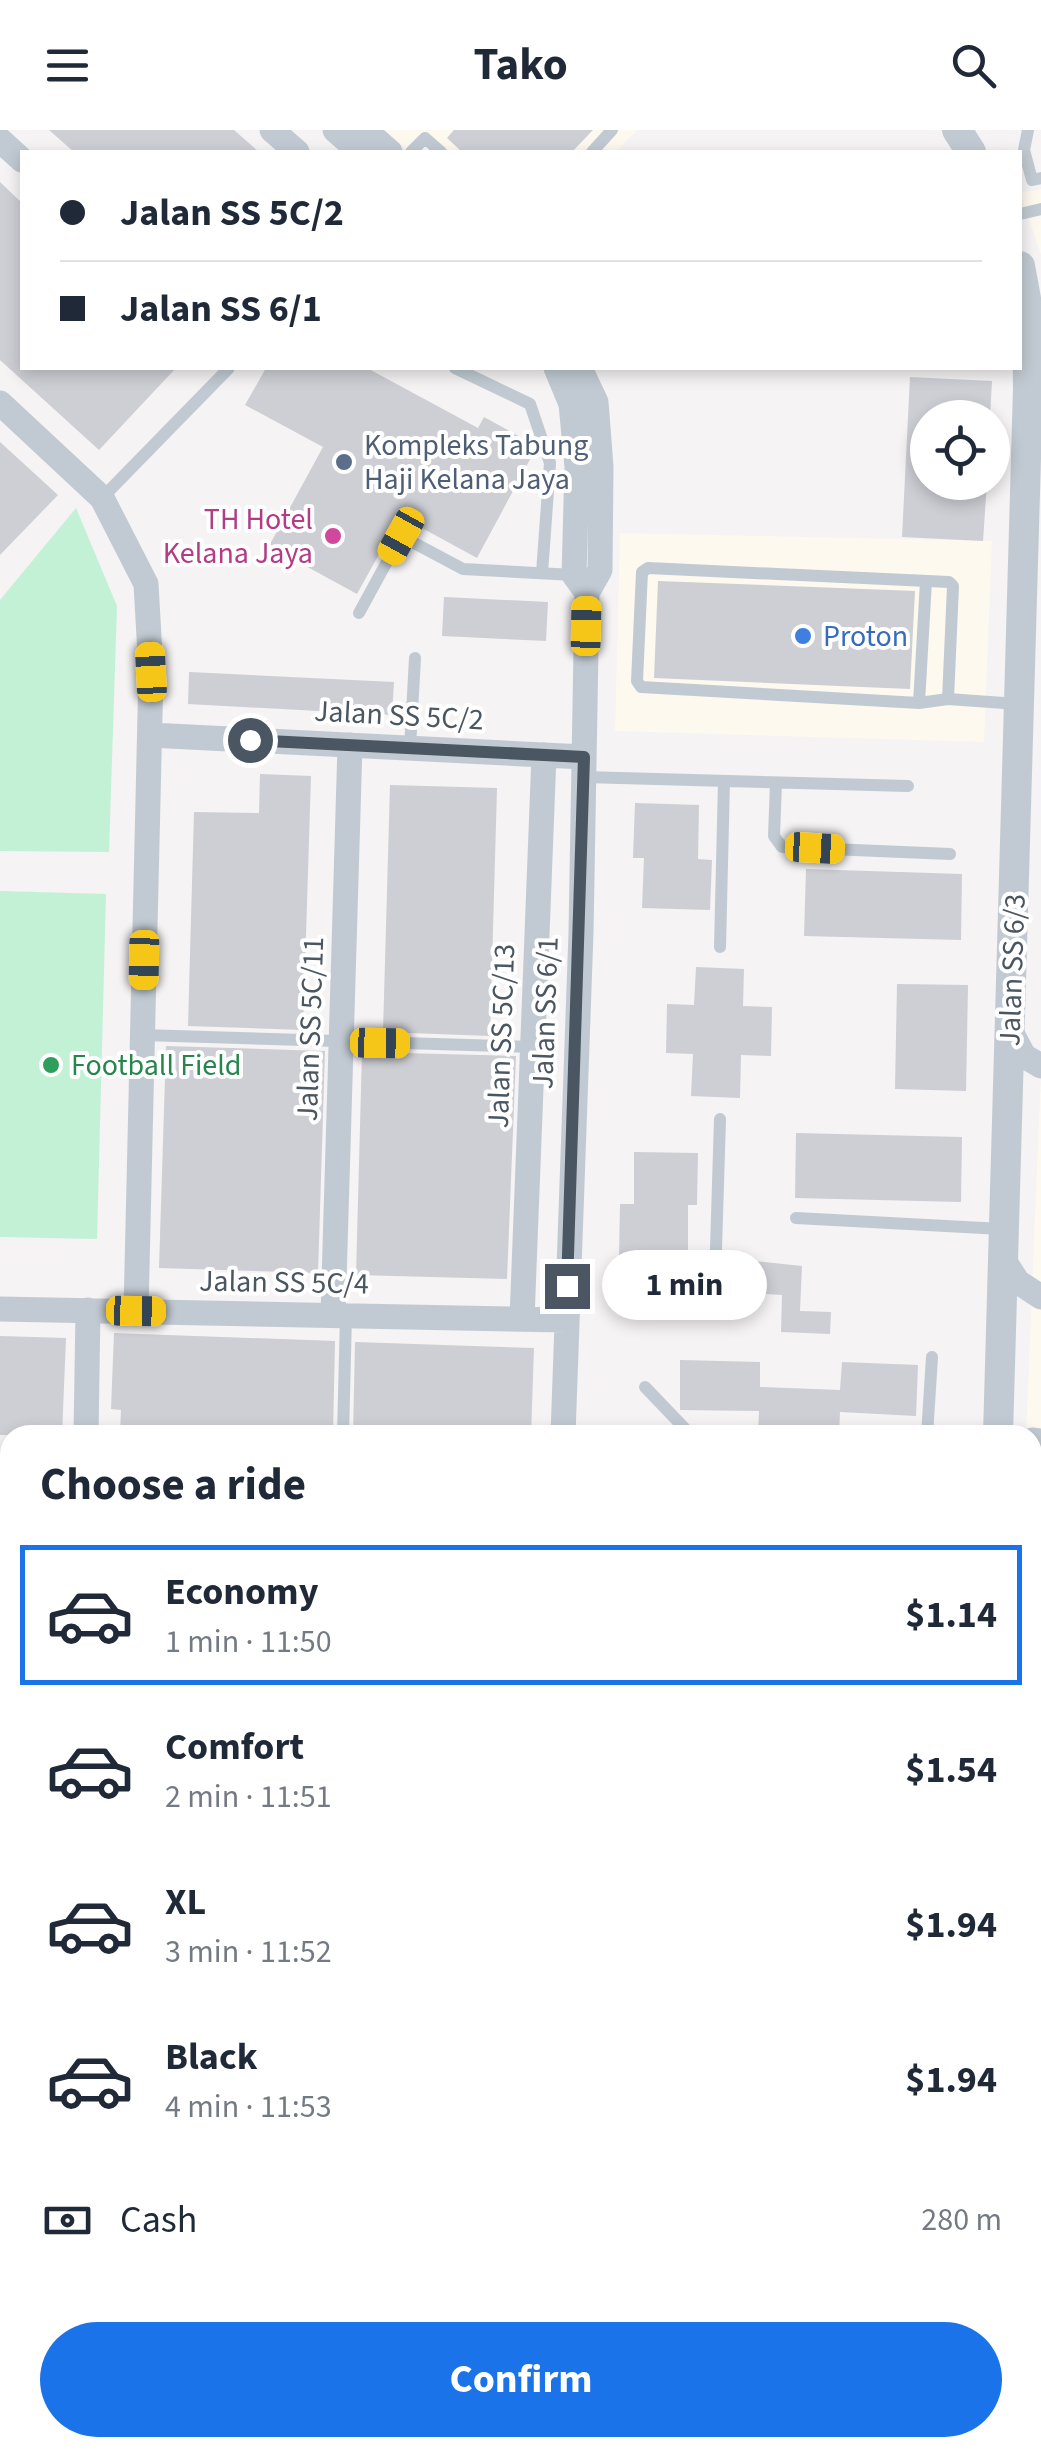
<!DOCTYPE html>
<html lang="en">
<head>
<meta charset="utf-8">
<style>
  body { margin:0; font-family:"Source Sans 3",sans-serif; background:#f2f2f3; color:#1f2937; height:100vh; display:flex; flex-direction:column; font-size:38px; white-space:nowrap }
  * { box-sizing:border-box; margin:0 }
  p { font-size:32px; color:#747a83 }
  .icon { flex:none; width:55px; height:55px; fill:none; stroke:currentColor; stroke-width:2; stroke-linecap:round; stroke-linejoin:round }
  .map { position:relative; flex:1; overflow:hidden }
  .drawer { position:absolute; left:0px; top:1295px; width:1042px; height:1032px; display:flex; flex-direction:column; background:#fff; border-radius:30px 30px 0 0; box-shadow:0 5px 15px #0003 }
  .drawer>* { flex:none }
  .guide { position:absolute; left:20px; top:20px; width:1002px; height:220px; border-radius:0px; box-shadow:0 5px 15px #0003; display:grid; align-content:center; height:220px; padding:0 40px; background:#fff }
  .controls { position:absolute; left:910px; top:270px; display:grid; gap:20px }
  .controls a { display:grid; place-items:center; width:100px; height:100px; border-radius:50%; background:#fff; box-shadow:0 5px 15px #0003; font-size:50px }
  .end { position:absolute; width:45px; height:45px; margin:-22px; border:12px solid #4a5661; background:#fff; box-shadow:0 0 0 5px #fff }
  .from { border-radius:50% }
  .bubble { position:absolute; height:70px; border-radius:35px; background:#fff; box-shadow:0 5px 15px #0003; font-size:32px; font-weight:700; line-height:70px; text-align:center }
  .car { position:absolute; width:30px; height:60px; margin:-30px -15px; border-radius:12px; box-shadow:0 0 8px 2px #0007; background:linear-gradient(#f5c518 24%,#345 0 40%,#f5c518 0 76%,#345 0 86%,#f5c518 0) }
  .guide b { display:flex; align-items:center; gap:35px; height:95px; font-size:38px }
  .guide b+b { border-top:2px solid #e0e1e3 }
  .guide i { width:25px; height:25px; background:#1f2937 }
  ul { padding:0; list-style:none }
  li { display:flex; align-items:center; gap:30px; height:140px; margin:0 20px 15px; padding:0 20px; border:5px solid transparent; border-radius:0px }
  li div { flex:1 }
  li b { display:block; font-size:38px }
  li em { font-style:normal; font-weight:700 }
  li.on { border-color:#1a73e8 }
  li>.icon { width:90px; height:90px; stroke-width:1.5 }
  h2 { padding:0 40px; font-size:45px; line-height:120px }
  .pay { display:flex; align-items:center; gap:25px; height:110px; padding:0 40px; font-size:38px }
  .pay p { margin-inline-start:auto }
  .primary-button { display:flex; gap:20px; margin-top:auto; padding:20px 40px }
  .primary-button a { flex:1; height:115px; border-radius:60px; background:#1a73e8; color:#fff; font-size:40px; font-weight:700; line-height:115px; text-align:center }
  header { display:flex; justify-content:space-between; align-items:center; height:130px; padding:0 40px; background:#fff; font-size:45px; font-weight:700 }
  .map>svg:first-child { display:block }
  .commercial { fill:#fdf9ef }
  .green { fill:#c3f1d5 }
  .building { fill:#cdcfd5 }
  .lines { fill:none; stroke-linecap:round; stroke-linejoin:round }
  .path { stroke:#7ad0a6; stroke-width:4; stroke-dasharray:8 5; stroke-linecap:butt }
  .service { stroke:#c1cad2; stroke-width:12 }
  .minor { stroke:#c1cad2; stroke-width:25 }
  .tertiary { stroke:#c1cad2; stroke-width:30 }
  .route { stroke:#4a5661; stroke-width:12 }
  .service-dot { fill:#5c6f8a; stroke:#fff; stroke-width:4 }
  .hotel-dot { fill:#d1479c; stroke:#fff; stroke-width:4 }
  .shop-dot { fill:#3f7fe0; stroke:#fff; stroke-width:4 }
  .leisure-dot { fill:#2e9e5b; stroke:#fff; stroke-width:4 }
  .labels { text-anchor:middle; stroke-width:8; stroke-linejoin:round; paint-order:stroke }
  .service-label { font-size:30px; fill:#4e5e75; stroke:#fff; text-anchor:start }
  .hotel-label { font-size:30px; fill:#b23c85; stroke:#fff; text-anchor:end }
  .shop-label { font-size:30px; fill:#366cbe; stroke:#fff; text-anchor:start }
  .street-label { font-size:30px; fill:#4a5661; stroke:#fff }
  .leisure-label { font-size:30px; fill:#27864d; stroke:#fff; text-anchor:start }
</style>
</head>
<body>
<header><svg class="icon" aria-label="menu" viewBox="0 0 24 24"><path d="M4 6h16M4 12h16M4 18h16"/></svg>Tako<svg class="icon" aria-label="search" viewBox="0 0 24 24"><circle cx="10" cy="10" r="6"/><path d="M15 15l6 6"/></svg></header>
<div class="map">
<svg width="1041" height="2326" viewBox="0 0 1041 2326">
  <rect width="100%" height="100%" fill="#f5f3f3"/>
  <path class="commercial" d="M385 0H637L616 22H409Z
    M1041 59V125L1020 63Z
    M620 403 992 411 984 612 615 601Z
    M1041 943V2236H1032V1305H1026Z"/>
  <path class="green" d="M76 378 117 476 109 722 0 721V470Z
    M0 761 106 764 97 1109 0 1107Z
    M0 2205H10V2318H196V2326H0Z"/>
  <path class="building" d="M49 0H234L259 22H74Z
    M454 0H593L572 22H462L447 8Z
    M0 52 22 73V238H176L99 320 0 230Z
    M266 238H367L478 298 484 287 533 314 535 320 477 428 400 386 357 464 269 416 323 317 245 275Z
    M910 247 992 251 990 288H928V352H987L983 411 902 407Z
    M0 312 58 365 0 425Z
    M658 451 915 461 910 559 654 548Z
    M444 467 548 472 546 511 442 506Z
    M189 542 394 552 392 585 188 574Z
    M260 644 311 646 303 900 188 896 194 682 259 683Z
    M390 655 497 658 490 906 383 902Z
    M635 673 699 675 698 729 712 730 710 780 642 778 644 728H633Z
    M806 739 962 744 961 810 804 806Z
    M696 837 744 839 743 876 772 877 771 926 741 925 740 968 691 966 693 924 666 923 667 874 694 875Z
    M897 854 968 855 966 961 895 959Z
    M166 916 325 921 318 1143 159 1138Z
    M362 922 516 926 507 1149 356 1145Z
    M796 1003 962 1007 961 1072 795 1068Z
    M634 1022 698 1023 697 1075H688V1127L619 1126 620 1074H634Z
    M726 1128 802 1136 800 1181 831 1182 830 1204 781 1202 782 1165 719 1161 725 1152Z
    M114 1203 335 1211 333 1305H120L121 1280 111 1279Z
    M0 1206 66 1208 62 1305H0Z
    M355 1212 534 1218 531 1305H353Z
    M680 1230 760 1232V1257L840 1260 842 1232 918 1235 916 1286 840 1282 839 1305H758L759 1281 680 1280Z"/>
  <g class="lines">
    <path class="path" d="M1032 1682H1041
      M1032 2008H1041"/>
    <path class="service" d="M1028 0 1024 20 1032 50 1041 48
      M411 22 425 8 441 22
      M592 22 612 0
      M1020 84 1041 79
      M455 238 530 274 550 333 542 443
      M102 368 229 238
      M359 483 401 406 463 439 574 445
      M948 569 953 456 949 452 648 438 642 442 637 551 641 557 919 573 948 569 1019 574
      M919 573 926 451
      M410 618 415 528
      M584 647 908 656
      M776 653 774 706 782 717 950 724
      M720 817 724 651
      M142 905 534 917
      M796 1088 1002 1099
      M621 1152 715 1151 720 989
      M645 1257 691 1305
      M343 1305 346 1185
      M927 1305 932 1227
      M1032 2296H1041
      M975 2319 1030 2323V2326
      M561 2326V2318"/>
    <path class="minor" d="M272 0 297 22
      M335 0 360 22
      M365 0 390 22
      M0 10 22 30
      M556 238 571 274 577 337 574 445 587 463
      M0 273 102 368 146 454 151 542 136 1181
      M150 605 584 627
      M1010 900 1024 926 1041 936
      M1003 1129 1018 1152 1041 1167
      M0 1179 566 1190
      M333 1185 350 615
      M522 1189 544 625
      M86 1305 88 1180
      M563 1305 581 803 587 463 600 440 601 337 596 272 580 238
      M1032 1310 1041 1311
      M0 1380 10 1381
      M1032 1559 1041 1560
      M0 1575H10
      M0 1765 10 1766
      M1032 1785 1041 1786
      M0 1862H10
      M1032 2245H1041
      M208 2326V2318
      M932 2326V2318"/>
    <path class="tertiary" d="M957 0 971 22
      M998 1305 1028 258 1027 174 1020 136
      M0 1812H10
      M975 2326V2318"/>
  </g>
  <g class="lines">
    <path class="route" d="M250 610 584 627 567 1156"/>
  </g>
  <circle class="service-dot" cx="344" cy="332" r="10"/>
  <circle class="hotel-dot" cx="333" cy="406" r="10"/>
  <circle class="shop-dot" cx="803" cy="506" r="10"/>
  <circle class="leisure-dot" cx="51" cy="935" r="10"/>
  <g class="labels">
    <g class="service-label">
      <text x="364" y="325">Kompleks Tabung<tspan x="364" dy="34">Haji Kelana Jaya</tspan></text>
    </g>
    <g class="hotel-label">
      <text x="313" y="399">TH Hotel<tspan x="313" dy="34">Kelana Jaya</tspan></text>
    </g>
    <g class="shop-label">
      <text x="823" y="516">Proton</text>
    </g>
    <g class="street-label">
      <text transform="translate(399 585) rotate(3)" y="10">Jalan SS 5C/2</text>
      <text transform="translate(1012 840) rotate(-88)" y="10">Jalan SS 6/3</text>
      <text transform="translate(545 883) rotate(-88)" y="10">Jalan SS 6/1</text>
      <text transform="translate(310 899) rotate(-88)" y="10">Jalan SS 5C/11</text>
      <text transform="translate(501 906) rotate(-88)" y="10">Jalan SS 5C/13</text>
      <text transform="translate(284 1152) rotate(1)" y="10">Jalan SS 5C/4</text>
    </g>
    <g class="leisure-label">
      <text x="71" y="945">Football Field</text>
    </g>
  </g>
</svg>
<div class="controls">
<a><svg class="icon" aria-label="locate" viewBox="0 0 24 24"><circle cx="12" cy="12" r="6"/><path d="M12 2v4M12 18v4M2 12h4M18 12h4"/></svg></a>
</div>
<i class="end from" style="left:250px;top:610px"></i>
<i class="end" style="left:567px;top:1156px"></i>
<div class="bubble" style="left:602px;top:1120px;width:165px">1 min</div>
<i class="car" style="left:401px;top:406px;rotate:209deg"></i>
<i class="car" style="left:586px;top:496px;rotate:1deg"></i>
<i class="car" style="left:151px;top:542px;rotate:357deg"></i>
<i class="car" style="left:815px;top:718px;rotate:93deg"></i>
<i class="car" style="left:144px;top:830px;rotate:181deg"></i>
<i class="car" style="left:380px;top:913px;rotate:91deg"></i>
<i class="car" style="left:136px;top:1181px;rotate:91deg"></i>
<div class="guide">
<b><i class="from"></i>Jalan SS 5C/2</b>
<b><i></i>Jalan SS 6/1</b>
</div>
<section class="drawer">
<h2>Choose a ride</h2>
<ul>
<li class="on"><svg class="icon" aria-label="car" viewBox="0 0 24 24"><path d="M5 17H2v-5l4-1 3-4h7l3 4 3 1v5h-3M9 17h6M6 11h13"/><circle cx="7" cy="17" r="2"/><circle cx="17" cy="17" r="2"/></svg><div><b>Economy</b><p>1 min · 11:50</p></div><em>$1.14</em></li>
<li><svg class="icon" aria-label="car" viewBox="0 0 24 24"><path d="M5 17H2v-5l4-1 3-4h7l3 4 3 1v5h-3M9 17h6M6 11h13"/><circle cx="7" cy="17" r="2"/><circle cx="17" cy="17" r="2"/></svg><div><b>Comfort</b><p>2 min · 11:51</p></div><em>$1.54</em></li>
<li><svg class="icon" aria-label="car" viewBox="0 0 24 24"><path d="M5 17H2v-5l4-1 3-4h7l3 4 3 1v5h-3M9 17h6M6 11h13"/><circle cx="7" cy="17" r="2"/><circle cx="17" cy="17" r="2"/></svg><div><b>XL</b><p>3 min · 11:52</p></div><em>$1.94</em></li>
<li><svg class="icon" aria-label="car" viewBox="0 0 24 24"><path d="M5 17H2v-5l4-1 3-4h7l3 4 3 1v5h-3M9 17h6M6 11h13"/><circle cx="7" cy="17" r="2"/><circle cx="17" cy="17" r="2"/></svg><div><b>Black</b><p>4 min · 11:53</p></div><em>$1.94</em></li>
</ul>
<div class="pay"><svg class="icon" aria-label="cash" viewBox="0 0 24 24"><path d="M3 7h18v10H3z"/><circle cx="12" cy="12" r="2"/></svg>Cash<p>280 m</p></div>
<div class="primary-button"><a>Confirm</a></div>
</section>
</div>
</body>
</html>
